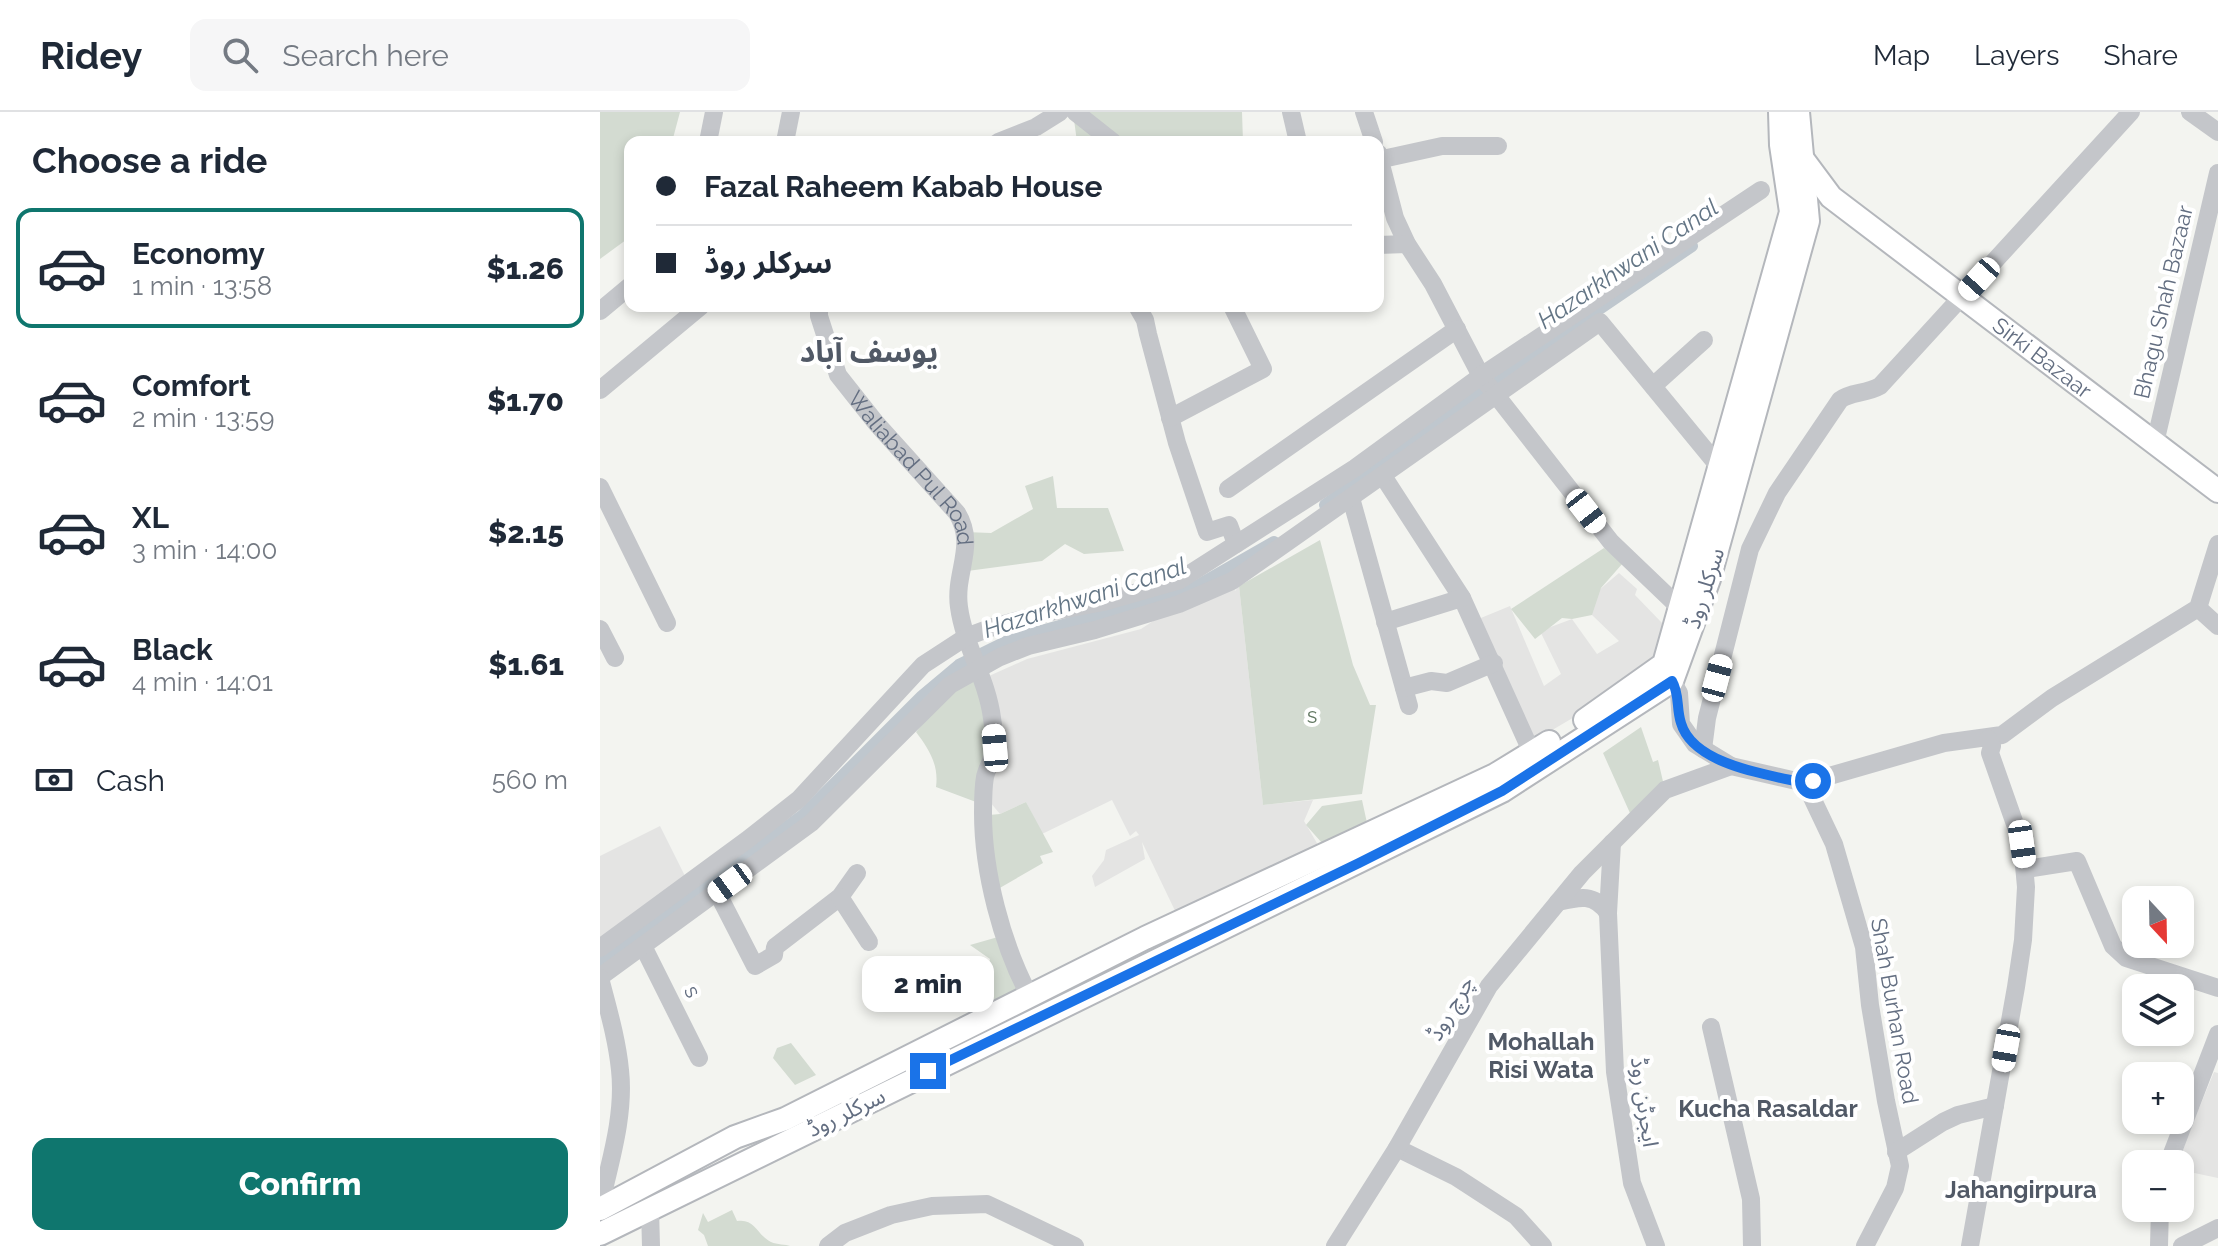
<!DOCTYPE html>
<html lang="en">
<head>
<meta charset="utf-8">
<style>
  body { margin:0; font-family:Raleway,"Noto Sans Arabic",sans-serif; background:#f6f6f7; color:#1f2937; height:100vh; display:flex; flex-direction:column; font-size:30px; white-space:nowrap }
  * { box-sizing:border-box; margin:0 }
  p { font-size:26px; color:#747a83 }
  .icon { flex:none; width:44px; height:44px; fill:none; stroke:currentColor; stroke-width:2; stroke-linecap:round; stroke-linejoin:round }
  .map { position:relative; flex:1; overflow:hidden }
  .panel { display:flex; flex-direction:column; background:#fff; width:600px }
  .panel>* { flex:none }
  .guide { position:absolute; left:24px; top:24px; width:760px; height:176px; border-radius:16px; box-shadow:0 4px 12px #0003; display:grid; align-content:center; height:176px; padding:0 32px; background:#fff }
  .needle { width:52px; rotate:158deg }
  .controls { position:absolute; left:1522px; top:774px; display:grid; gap:16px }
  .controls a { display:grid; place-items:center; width:72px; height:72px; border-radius:16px; background:#fff; box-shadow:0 4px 12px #0003; font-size:40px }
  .end { position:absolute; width:36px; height:36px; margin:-18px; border:10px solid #1a73e8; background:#fff; box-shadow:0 0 0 4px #fff }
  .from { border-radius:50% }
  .bubble { position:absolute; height:56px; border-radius:16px; background:#fff; box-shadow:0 4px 12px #0003; font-size:26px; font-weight:800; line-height:56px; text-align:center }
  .car { position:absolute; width:24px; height:48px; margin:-24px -12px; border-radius:10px; box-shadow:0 0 6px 2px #0007; background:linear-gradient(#fff 24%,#345 0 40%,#fff 0 76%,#345 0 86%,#fff 0) }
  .guide b { display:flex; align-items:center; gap:28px; height:76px; font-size:30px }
  .guide b+b { border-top:2px solid #e0e1e3 }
  .guide i { width:20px; height:20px; background:#1f2937 }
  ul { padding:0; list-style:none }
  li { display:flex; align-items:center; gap:24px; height:120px; margin:0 16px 12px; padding:0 16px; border:4px solid transparent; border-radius:16px }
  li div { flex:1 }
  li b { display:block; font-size:30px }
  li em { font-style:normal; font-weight:800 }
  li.on { border-color:#0f766e }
  li>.icon { width:72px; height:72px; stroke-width:1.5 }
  h2 { padding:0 32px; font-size:36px; line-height:96px }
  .pay { display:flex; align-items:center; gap:20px; height:88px; padding:0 32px; font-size:30px }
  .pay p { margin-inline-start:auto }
  .primary-button { display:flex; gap:16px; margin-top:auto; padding:16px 32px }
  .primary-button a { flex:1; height:92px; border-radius:16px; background:#0f766e; color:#fff; font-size:32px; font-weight:800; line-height:92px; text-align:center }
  header { display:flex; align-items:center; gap:48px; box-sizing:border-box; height:112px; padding:0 40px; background:#fff; border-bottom:2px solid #e0e1e3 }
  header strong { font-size:38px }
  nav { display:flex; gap:44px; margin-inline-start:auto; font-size:28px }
  .search { width:560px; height:72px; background:#f6f6f7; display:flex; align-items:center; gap:20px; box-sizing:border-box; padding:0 28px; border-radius:16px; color:#747a83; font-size:30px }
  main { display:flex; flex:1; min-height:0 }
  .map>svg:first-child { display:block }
  .built { fill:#e4e4e3 }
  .green { fill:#d3dbd1 }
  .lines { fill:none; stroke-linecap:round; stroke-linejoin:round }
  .canal { stroke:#bfc7ce; stroke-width:12 }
  .major-casing { stroke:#b4b7bc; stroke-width:26 }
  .minor { stroke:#c4c6ca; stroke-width:18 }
  .major { stroke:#fff; stroke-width:22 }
  .route { stroke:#1a73e8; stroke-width:10 }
  .labels { text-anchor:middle; stroke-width:8; stroke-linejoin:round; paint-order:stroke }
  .street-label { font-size:22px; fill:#636e81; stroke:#fff }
  .park-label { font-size:22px; fill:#627862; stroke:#fff }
  .water-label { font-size:24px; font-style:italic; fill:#637585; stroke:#fff }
  .neighbourhood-label { font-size:24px; font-weight:bold; fill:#515966; stroke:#fff }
  .district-label { font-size:30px; font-weight:bold; fill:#515966; stroke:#fff }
</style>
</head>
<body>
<header>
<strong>Ridey</strong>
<div class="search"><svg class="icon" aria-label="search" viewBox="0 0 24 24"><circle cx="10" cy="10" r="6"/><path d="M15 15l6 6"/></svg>Search here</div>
<nav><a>Map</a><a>Layers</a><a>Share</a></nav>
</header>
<main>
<section class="panel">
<h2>Choose a ride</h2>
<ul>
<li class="on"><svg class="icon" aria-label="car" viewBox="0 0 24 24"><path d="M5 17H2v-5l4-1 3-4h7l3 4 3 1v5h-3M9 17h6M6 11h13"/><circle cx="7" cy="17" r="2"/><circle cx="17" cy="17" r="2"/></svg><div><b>Economy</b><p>1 min · 13:58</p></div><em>$1.26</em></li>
<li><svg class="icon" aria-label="car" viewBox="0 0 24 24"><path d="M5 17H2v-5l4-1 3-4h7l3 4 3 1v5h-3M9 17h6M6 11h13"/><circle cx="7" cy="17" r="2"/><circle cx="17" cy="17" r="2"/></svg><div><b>Comfort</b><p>2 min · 13:59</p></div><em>$1.70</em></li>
<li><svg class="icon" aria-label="car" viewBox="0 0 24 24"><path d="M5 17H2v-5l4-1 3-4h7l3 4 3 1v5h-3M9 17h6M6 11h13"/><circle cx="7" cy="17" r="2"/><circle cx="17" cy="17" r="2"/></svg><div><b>XL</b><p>3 min · 14:00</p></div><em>$2.15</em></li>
<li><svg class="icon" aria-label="car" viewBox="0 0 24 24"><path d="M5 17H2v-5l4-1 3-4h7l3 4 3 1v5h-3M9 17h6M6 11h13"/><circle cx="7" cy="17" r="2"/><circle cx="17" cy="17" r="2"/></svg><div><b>Black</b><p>4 min · 14:01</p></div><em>$1.61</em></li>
</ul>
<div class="pay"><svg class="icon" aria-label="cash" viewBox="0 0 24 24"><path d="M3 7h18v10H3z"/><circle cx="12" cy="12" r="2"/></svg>Cash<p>560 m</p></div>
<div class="primary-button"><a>Confirm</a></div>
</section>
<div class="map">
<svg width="1618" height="1134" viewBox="0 0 1618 1134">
  <rect width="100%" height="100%" fill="#f3f4f0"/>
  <path class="built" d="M1019 461 1037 477 1035 483 1063 512 1064 552 932 630 876 508 910 494 944 574 961 562 940 519 972 507 997 542 1019 529 992 503V484Z
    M632 469 635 479 639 474 663 693 713 688 704 709 721 738 579 807 542 730 545 747 495 775 492 764 504 748 506 738 539 723 536 719 530 724 512 688 442 722 426 690 400 702 390 690 389 564 427 547 541 517 579 492Z
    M60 714 88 770 0 836V744Z
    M1614 960 1618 961V1066L1580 1058V1052H1576Z"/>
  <path class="green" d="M0 0H80L72 30H30V125L0 147Z
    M473 0H642L643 30H477Z
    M453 364 457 396H508L524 439 484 442 465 432 442 449 360 460 365 420 391 421 433 397 425 374Z
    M720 428 753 553 770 593H776L762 682 663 693 639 474Z
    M1004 436 1023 451 1001 476 992 503 972 507 962 506 935 527 911 497Z
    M377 566 390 635 376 690 336 675C339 653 329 637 316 620L347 582Z
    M1041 615 1053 650 1058 648 1065 678 1034 710 1003 641Z
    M762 688 767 711 722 731 706 713 722 694Z
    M426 690 453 740 440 744 443 751 398 777 389 703 400 702Z
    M398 825 421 883 376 905 362 884 385 866 390 847 370 833Z
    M191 931 216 963 195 973 173 946 177 936Z
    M132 1098 137 1109C155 1106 157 1123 171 1130 177 1133 186 1132 190 1134H108L104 1123 98 1118 103 1101 108 1110Z"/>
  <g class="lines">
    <path class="canal" d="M725 393 986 206 1092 134
      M0 851 203 703 322 584 359 553 412 527 590 478 674 430"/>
    <g class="major-casing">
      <g id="major">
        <path id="s2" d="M1202 46 1231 85 1618 379"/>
        <path d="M985 608 1064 552 1191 100 1181 33 1180 0"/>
        <path d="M0 1097 135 1025 185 1007 545 826 895 663 949 630"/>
        <path d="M0 1122 902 679 1072 569 1109 467 1208 109 1198 0"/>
      </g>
    </g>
    <g class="minor">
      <path d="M475 0 513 30"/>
      <path d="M691 0 698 30"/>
      <path d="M764 0 774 30"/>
      <path d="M1590 0 1618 20"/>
      <path d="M108 30 114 0"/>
      <path d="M185 30 191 0"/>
      <path d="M398 30 436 15 460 0"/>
      <path d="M778 41 795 106 807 132 833 172 881 264 1011 430 1080 496"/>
      <path d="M778 48 842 34H898"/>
      <path d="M778 133 807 132"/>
      <path id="s1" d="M219 194V204L238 263 276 311 357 401C377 434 354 460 359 495 364 533 387 567 392 606 393 615 396 627 395 636 394 646 387 655 385 665 383 676 383 690 383 701 383 760 402 832 429 883"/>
      <path d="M537 194 545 208 548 222 577 331 607 420 629 413 636 432"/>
      <path d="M0 199 30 174"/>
      <path d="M1053 274 1104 228"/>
      <path d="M0 278 101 194"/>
      <path d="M570 306 663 257 632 194"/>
      <path d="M1555 331 1618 61"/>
      <path d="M783 364 862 486 932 641"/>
      <path d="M0 375 67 511"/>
      <path d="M628 377 857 217"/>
      <path d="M751 386 809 594"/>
      <path d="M1598 496 1618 514"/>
      <path d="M785 510 862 486"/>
      <path d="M0 517 15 546"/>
      <path d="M1072 569 1079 581 1081 612 1095 632 1131 654 1205 671 1344 631 1402 623 1452 586 1598 496 1618 432"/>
      <path d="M804 576 831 569 847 571 894 551"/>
      <path d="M1103 637 1107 606 1150 437 1177 381 1240 288C1250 280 1266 282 1280 274L1531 0"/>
      <path d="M1205 671 1234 732 1264 835 1270 893 1286 989 1300 1054 1295 1076 1265 1134"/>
      <path d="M1012 731 1008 801 1015 960 1032 1071 1056 1134"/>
      <path d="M1426 757 1477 749 1513 834 1526 846 1618 876"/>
      <path d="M117 780 155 854 174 843 175 835 240 785 257 761"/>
      <path d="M240 785 269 830"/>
      <path d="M958 790C979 785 994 781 1008 801"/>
      <path d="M43 834 99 946"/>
      <path d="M0 836 147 728 199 687 323 553 366 525 393 515 446 501 503 490 580 468 755 356 881 264 1161 78"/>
      <path d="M0 865 211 711 350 573 400 545 428 534 495 518 579 492 632 469 1000 210 1120 356"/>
      <path d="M0 866C8 897 17 927 20 958 25 1003 10 1050 0 1094"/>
      <path d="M1111 915 1151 1087 1152 1134"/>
      <path d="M797 1036 856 1065 916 1104 943 1134"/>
      <path d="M1296 1040 1343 1010 1358 1003 1395 994"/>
      <path d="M1568 1052 1618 922"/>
      <path d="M50 1097 51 1134"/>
      <path d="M228 1134 245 1121 291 1103 332 1094 387 1092 475 1134"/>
      <path d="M735 1134 797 1036 889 874 982 761 1065 678 1131 654"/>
      <path d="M1370 1134 1416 875 1423 828 1426 775 1422 732 1390 641 1392 634 1388 627"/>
      <path d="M1559 1134 1560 1096"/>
      <path d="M1582 1134 1618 1116"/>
    </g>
    <use href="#major" class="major"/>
  </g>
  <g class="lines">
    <path class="route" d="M328 959 759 751 902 679 1072 569C1080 583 1076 596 1081 611 1093 653 1169 663 1205 671L1213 669"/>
  </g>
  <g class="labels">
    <g class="street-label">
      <text transform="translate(1563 190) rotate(-77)" y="8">Bhagu Shah Bazaar</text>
      <text dy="8" stroke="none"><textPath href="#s2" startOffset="314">Sirki Bazaar</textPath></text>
      <text dy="8" stroke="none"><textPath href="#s1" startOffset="192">Waliabad Pul Road</textPath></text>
      <text transform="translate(1104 476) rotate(-72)" y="8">سرکلر روڈ</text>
      <text transform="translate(93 879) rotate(63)" y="8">s</text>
      <text transform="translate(850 896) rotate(-60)" y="8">چرچ روڈ</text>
      <text transform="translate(1295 899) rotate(80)" y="8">Shah Burhan Road</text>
      <text transform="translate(1045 990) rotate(82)" y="8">ایجرٹن روڈ</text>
      <text transform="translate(246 1000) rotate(-26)" y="8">سرکلر روڈ</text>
    </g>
    <g class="park-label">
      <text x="712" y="611">s</text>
    </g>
    <g class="water-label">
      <text transform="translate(1028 152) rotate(-34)" y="8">Hazarkhwani Canal</text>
      <text transform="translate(485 486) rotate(-18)" y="8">Hazarkhwani Canal</text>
    </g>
    <g class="neighbourhood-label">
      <text x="941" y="938">Mohallah<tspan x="941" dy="28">Risi Wata</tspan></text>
      <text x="1168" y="1005">Kucha Rasaldar</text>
      <text x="1421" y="1086">Jahangirpura</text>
    </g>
    <g class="district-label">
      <text x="269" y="250">یوسف آباد</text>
    </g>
  </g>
</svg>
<div class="controls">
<a><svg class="needle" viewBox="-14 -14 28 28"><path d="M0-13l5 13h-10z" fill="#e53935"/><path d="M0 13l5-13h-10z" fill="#747a83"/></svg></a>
<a><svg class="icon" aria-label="layers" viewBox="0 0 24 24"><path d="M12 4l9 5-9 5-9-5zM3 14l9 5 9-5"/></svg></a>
<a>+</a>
<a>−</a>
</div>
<i class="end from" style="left:1213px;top:669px"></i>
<i class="end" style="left:328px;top:959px"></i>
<div class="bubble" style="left:262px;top:844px;width:132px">2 min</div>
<i class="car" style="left:1379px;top:167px;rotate:222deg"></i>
<i class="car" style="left:986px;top:399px;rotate:142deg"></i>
<i class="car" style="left:1117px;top:566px;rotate:15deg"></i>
<i class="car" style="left:395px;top:636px;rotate:355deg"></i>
<i class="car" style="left:1422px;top:732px;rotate:172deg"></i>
<i class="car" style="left:130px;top:771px;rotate:234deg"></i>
<i class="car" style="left:1406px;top:936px;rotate:190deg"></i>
<div class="guide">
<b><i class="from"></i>Fazal Raheem Kabab House</b>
<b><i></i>سرکلر روڈ</b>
</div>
</div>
</main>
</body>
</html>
